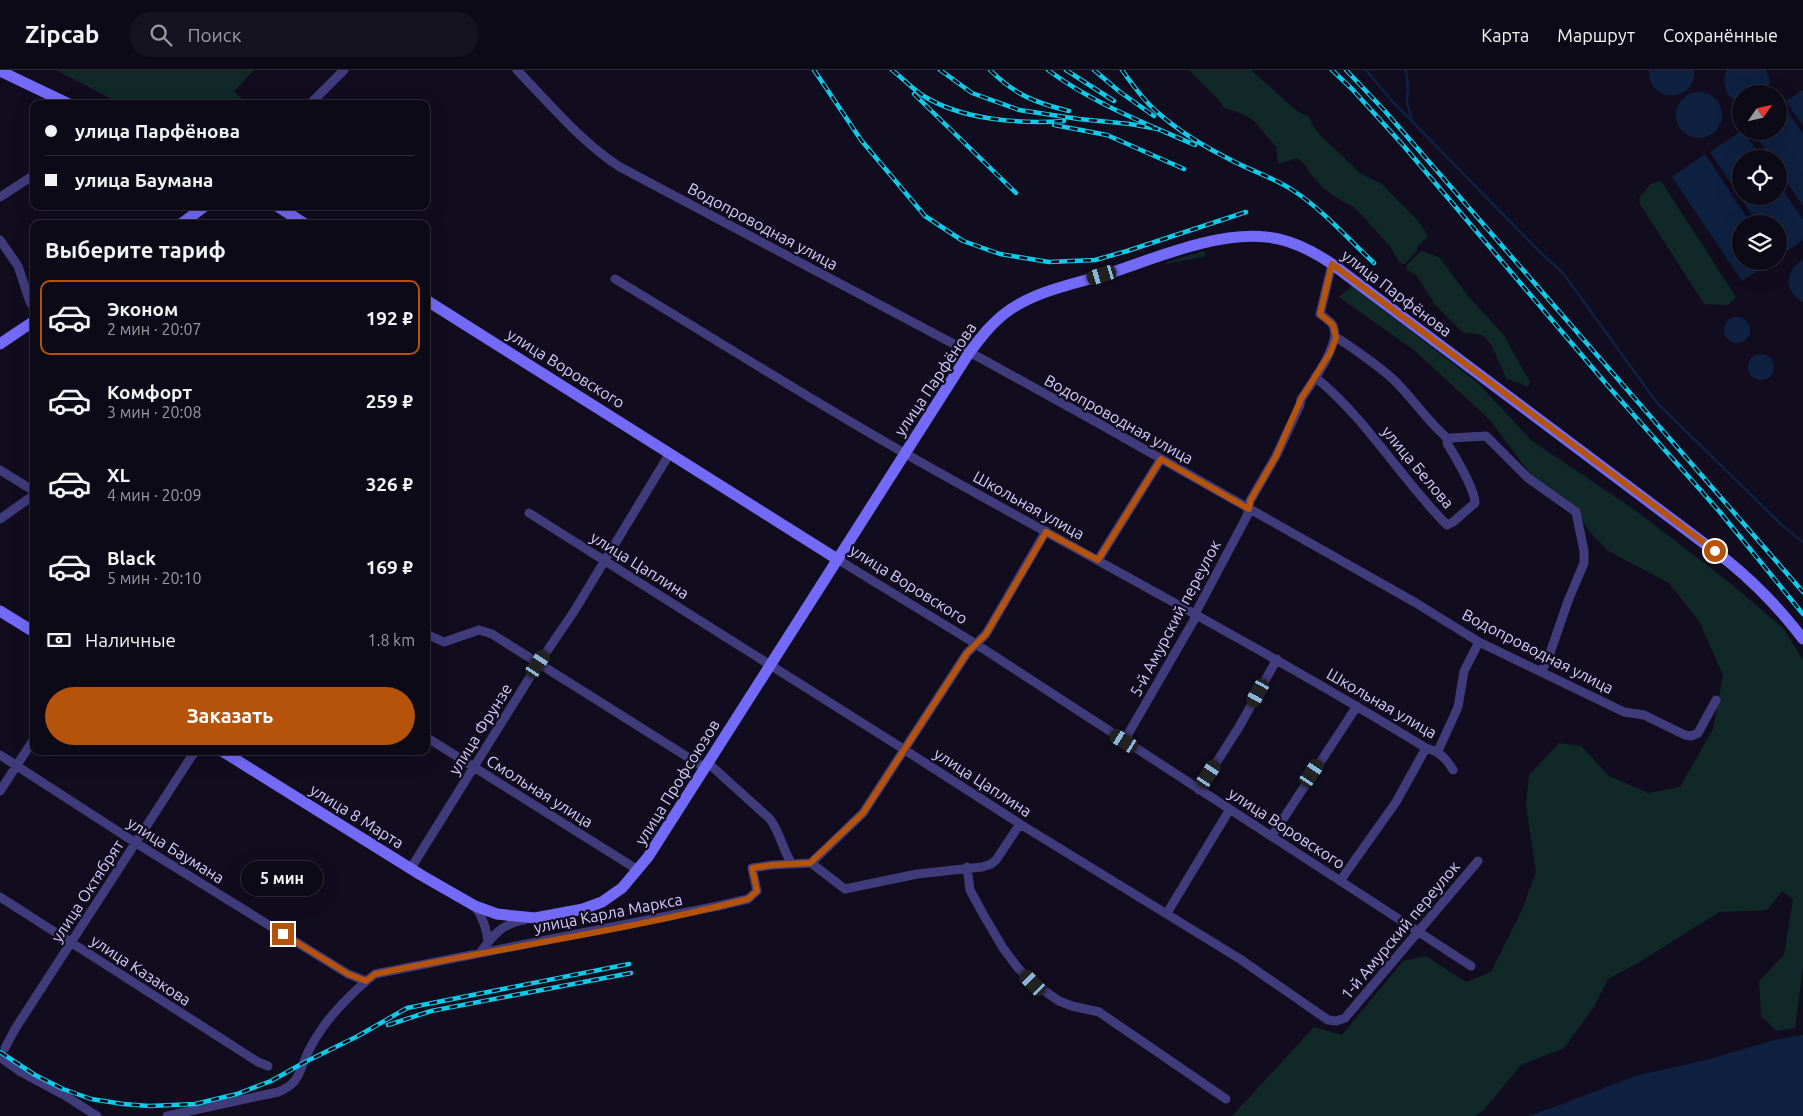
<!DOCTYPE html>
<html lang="ru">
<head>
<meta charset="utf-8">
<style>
  body { margin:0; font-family:Ubuntu,sans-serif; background:#161320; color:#f1f3f6; height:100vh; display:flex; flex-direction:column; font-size:19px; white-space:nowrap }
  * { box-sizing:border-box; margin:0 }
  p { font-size:16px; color:#9a9aa1 }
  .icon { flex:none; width:28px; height:28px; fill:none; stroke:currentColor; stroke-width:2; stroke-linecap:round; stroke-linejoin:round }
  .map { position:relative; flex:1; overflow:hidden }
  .sheet { position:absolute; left:30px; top:150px; width:400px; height:535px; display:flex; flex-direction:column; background:#0d0a17; border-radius:10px; box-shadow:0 5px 20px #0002,0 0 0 1px #2d2b36 }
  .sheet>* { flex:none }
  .top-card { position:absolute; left:30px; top:30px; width:400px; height:110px; border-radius:10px; box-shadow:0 5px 20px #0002,0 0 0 1px #2d2b36; display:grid; align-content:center; height:110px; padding:0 15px; background:#0d0a17 }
  .needle { width:32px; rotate:56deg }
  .tools { position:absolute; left:1732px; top:15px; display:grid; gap:10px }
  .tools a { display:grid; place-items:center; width:55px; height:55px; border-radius:50%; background:#0d0a17; box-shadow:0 5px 20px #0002,0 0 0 1px #2d2b36; font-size:25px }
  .end { position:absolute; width:22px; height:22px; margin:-11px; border:6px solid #b45309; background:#fff; box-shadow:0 0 0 2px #fff }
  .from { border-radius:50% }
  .bubble { position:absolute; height:35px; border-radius:18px; background:#0d0a17; box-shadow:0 5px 20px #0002,0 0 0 1px #2d2b36; font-size:16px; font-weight:700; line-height:35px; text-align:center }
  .car { position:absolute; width:15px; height:30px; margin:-15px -8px; border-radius:6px; box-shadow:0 0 4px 1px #0007; background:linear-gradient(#222 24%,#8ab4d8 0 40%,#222 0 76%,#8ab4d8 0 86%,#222 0) }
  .top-card b { display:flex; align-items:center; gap:18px; height:48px; font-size:19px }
  .top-card b+b { border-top:1px solid #2d2b36 }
  .top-card i { width:12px; height:12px; background:#f1f3f6 }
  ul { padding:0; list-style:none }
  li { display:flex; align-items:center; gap:15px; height:75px; margin:0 10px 8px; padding:0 5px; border:2px solid transparent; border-radius:10px }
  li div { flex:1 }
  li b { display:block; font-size:19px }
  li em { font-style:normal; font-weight:700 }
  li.active { border-color:#b45309 }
  li>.icon { width:45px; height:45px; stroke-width:1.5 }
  h2 { padding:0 15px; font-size:22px; line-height:60px }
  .pay { display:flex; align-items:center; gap:12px; height:55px; padding:0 15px; font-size:19px }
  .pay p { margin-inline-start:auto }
  .action { display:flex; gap:10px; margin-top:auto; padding:10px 15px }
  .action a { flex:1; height:58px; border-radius:30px; background:#b45309; color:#fff; font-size:20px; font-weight:700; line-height:58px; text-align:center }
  header { display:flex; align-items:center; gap:30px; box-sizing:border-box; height:70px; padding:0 25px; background:#0d0a17; border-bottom:1px solid #2d2b36 }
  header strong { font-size:24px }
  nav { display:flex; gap:28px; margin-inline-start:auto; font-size:18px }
  .search { width:350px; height:45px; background:#161320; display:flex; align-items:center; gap:12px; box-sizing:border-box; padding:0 18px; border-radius:28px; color:#9a9aa1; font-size:19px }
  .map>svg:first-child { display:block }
  .green { fill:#112828 }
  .water { fill:#0f2141 }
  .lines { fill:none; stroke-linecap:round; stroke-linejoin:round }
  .stream { stroke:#0f2141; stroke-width:2.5 }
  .minor { stroke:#403b7b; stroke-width:9 }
  .secondary { stroke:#736af7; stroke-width:11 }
  .rail-casing { stroke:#0dcbe9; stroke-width:4.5 }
  .rail { stroke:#110d1f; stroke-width:2.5; stroke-dasharray:8; stroke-linecap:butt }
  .route { stroke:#b45309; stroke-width:6 }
  .labels { text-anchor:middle; stroke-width:4.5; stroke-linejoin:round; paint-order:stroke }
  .street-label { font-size:16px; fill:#d5cefc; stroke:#110d1f }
</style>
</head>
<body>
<header>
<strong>Zipcab</strong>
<div class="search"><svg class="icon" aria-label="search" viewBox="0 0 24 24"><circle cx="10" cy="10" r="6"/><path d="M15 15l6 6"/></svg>Поиск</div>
<nav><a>Карта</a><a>Маршрут</a><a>Сохранённые</a></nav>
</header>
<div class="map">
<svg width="1803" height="1046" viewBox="0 0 1803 1046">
  <rect width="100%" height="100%" fill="#110d1f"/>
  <path class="green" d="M56 0H254L234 21 247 34H121Z
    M1189 0H1251L1297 41 1309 47 1314 57 1320 65 1361 104 1382 114 1418 151 1428 166 1417 177V180L1405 194H1402L1399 192 1389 175 1354 137 1342 131 1324 119 1310 103 1306 96 1298 88 1278 94 1276 77 1254 51 1243 44 1224 38 1218 29Z
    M1661 111 1736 227 1728 235 1704 234 1640 134 1639 128 1651 114Z
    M1204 181 1206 186 1166 194 1167 192Z
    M1421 181 1439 187 1468 226 1503 264 1530 312 1528 317 1506 308 1491 274 1482 265 1462 262 1436 236 1416 205 1407 200V195Z
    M1352 216 1477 312 1532 371 1635 440 1730 513 1783 558 1803 590V897L1795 958 1777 961 1761 946 1759 911 1784 885 1793 829 1782 821 1767 840 1719 842 1638 893 1608 909 1594 937 1564 978 1521 995 1483 1041 1475 1046H1232L1314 957 1342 965 1403 891 1426 886 1466 912 1491 902 1522 840 1536 802 1526 735 1529 705 1559 673 1581 676 1609 706 1648 723 1680 717 1713 659 1723 605 1699 551 1669 513 1608 481 1589 461 1576 440 1534 409 1490 350 1414 280 1339 227Z"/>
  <path class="water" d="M1649 0H1694C1696 33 1649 35 1649 0Z
    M1727 0H1766L1770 12 1766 24H1741V34C1726 29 1721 14 1727 0Z
    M1803 20V56L1786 31Z
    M1676 45a23 23 0 1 1 46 0a23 23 0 1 1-46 0Z
    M1782 33 1803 64V136L1779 100V89H1771L1753 61H1779V36Z
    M1741 61H1744L1762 89H1741V126H1779V114L1803 150V170L1780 186 1779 154H1758L1710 82Z
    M1705 84 1751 154H1741V191H1772L1742 211 1672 107Z
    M1803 190V232C1784 222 1784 200 1803 190Z
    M1724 260a13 13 0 1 1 26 0a13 13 0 1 1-26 0Z
    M1748 297a13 13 0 1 1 26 0a13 13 0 1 1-26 0Z
    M1803 965V1046H1528L1560 1035 1635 1006 1706 990 1778 969Z"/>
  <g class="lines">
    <path class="stream" d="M1366 0 1392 31 1542 184 1563 203 1657 333 1782 455 1803 472
      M1406 0 1408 18 1407 32 1412 50"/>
    <path class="minor" d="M517 0C549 33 581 72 620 97L984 290 1098 353 1416 533 1479 572 1624 642 1644 645 1685 665 1691 666 1698 663 1716 630
      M310 34 344 0
      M0 127 34 105
      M0 170 18 196 30 232 34 238
      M615 209C712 267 807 328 906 384 1079 482 1256 574 1426 678 1440 682 1446 688 1453 700
      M1336 267C1357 281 1377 294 1395 311 1414 330 1428 352 1448 369
      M1315 307C1367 349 1400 408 1447 455L1453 452 1475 433C1475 418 1455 387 1447 373L1448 369 1451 368 1486 366 1528 408 1576 442 1584 481V493L1568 531 1549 586 1542 601
      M0 400 34 421
      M529 443 905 680 1020 754 1240 889 1328 950 1336 951 1345 948 1478 791
      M0 449 34 425
      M837 489 976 574 1471 896
      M1098 490 1161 389
      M426 564 444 572 479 560 492 564 705 698
      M426 667 638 800
      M1124 671 1194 550 1195 544 1247 446 1250 431 1276 386 1300 335 1301 329C1311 314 1344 271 1332 254 1329 250 1324 247 1320 244L1332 194
      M1438 681 1458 637 1464 601 1479 572
      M0 685 136 773 348 904 366 911
      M708 693 770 749C780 762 782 779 792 794
      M1199 720 1239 657 1277 589
      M0 721 34 669
      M1272 766 1357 636
      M811 793 845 819 917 804 982 797 991 794 996 790 1020 754
      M967 797 970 820 983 844 1003 878 1018 898 1033 913 1059 931 1072 936 1099 942 1226 1029
      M411 798 538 594 573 543 670 383
      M1340 811 1396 732 1426 678
      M0 827 258 992 268 996
      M475 836C483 848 487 858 488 872
      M1167 843 1230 739
      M480 883C492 866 503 853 524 850
      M5 978 15 959 195 681
      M0 987 21 1002 64 1025 97 1046
      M167 1046 278 1022C301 1013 299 1000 309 980 313 972 318 964 323 957 335 940 359 916 375 904L718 836 748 829 757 821 752 798 772 795 811 793 863 743 967 583 986 564 1046 461"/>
    <path class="secondary" d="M0 1 69 34
      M277 136 305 154
      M181 154 205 136
      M426 230 837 489
      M0 274 34 251
      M0 541 34 562
      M222 681 421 805 475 836 497 844 535 848 583 839 602 832 622 818 648 787 969 283C981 267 993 251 1011 239 1038 221 1073 214 1104 205 1151 190 1216 161 1266 167 1290 169 1313 181 1332 194L1729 492C1757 515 1781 540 1803 569"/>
    <g class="rail-casing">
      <path id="rail" d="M814 0 861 70 925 146 963 171 1000 184 1049 192 1095 190 1127 181 1246 142
        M892 0C902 8 912 18 922 25 961 50 1018 54 1064 51
        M940 0 972 23 1019 40 1079 49 1130 54 1158 59
        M990 0C1015 25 1036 33 1069 41
        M1048 0C1092 33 1145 53 1195 75
        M1066 0 1114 31
        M1094 0 1120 22 1154 46
        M1122 0C1132 14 1143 30 1156 41 1176 59 1205 77 1229 89 1251 101 1273 107 1294 121 1324 141 1348 169 1374 193
        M1332 0 1352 19 1402 74 1608 316 1719 441 1803 544
        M1346 0 1384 40 1803 522
        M914 24 1016 123
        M1054 55 1107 65 1184 99
        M388 955 431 941 631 903
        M0 982 35 1005 63 1019 91 1029 123 1034 149 1036 195 1034 237 1024 271 1011 305 992 358 966 407 938 629 894"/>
    </g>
    <use href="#rail" class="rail"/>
  </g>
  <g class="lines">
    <path class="route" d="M283 864 348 904 366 911 375 904C499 878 625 861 748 829L757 821 752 798 772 795 810 793 863 743 967 583 986 564 1046 462 1098 490 1161 389 1249 439 1250 431 1276 386 1301 329 1330 283 1336 268 1333 255 1320 244 1332 194 1715 481"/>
  </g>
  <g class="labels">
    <g class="street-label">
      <text transform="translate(763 156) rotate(28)" y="6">Водопроводная улица</text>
      <text transform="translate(1397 223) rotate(37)" y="6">улица Парфёнова</text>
      <text transform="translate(566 298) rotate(32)" y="6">улица Воровского</text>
      <text transform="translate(935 309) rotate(-56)" y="6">улица Парфёнова</text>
      <text transform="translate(1119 349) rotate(29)" y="6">Водопроводная улица</text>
      <text transform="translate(1418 397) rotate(50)" y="6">улица Белова</text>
      <text transform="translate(1029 435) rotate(29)" y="6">Школьная улица</text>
      <text transform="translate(640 495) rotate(32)" y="6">улица Цаплина</text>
      <text transform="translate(909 514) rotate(32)" y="6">улица Воровского</text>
      <text transform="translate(1175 548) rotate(-62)" y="6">5-й Амурский переулок</text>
      <text transform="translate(1538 581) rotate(27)" y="6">Водопроводная улица</text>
      <text transform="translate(1382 633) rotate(30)" y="6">Школьная улица</text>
      <text transform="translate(480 659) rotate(-58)" y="6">улица Фрунзе</text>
      <text transform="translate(677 712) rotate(-58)" y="6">улица Профсоюзов</text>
      <text transform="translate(983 712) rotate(33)" y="6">улица Цаплина</text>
      <text transform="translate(540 721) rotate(32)" y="6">Смольная улица</text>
      <text transform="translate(357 746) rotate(32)" y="6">улица 8 Марта</text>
      <text transform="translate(1287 758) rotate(33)" y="6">улица Воровского</text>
      <text transform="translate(176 780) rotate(32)" y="6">улица Баумана</text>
      <text transform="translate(87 821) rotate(-57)" y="6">улица Октябрят</text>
      <text transform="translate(608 843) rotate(-11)" y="6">улица Карла Маркса</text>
      <text transform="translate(1400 860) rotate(-50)" y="6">1-й Амурский переулок</text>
      <text transform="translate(141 900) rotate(33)" y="6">улица Казакова</text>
    </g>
  </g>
</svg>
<div class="tools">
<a><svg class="needle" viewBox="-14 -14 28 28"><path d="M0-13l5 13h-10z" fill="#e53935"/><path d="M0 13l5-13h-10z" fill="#9a9aa1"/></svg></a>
<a><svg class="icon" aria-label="locate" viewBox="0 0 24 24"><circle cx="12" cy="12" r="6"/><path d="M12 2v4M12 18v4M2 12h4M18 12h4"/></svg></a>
<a><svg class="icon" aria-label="layers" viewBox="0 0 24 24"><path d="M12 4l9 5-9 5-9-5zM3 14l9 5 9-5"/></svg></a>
</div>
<i class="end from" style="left:1715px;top:481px"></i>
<i class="end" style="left:283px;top:864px"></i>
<div class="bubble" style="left:241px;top:791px;width:82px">5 мин</div>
<i class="car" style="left:1102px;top:205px;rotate:253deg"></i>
<i class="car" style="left:538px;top:594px;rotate:34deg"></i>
<i class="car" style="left:1258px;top:623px;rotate:209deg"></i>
<i class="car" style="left:1124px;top:671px;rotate:302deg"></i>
<i class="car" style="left:1312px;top:703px;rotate:34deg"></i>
<i class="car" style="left:1209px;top:704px;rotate:33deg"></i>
<i class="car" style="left:1033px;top:913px;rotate:315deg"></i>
<div class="top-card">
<b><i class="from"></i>улица Парфёнова</b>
<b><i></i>улица Баумана</b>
</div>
<section class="sheet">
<h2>Выберите тариф</h2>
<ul>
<li class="active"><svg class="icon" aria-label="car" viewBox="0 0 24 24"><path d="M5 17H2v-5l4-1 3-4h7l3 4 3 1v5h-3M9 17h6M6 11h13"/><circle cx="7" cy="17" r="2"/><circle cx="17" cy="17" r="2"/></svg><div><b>Эконом</b><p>2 мин · 20:07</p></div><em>192 ₽</em></li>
<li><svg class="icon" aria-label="car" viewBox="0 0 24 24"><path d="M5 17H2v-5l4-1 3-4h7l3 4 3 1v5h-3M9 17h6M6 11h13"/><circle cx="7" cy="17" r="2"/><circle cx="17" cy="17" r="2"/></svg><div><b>Комфорт</b><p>3 мин · 20:08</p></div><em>259 ₽</em></li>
<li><svg class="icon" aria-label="car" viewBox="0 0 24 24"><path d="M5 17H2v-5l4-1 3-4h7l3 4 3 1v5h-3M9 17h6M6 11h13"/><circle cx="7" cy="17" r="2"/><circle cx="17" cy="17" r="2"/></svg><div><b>XL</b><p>4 мин · 20:09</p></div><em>326 ₽</em></li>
<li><svg class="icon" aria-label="car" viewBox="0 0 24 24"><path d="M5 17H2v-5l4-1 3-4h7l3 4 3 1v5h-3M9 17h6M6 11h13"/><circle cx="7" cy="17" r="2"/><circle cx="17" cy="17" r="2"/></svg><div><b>Black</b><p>5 мин · 20:10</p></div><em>169 ₽</em></li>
</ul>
<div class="pay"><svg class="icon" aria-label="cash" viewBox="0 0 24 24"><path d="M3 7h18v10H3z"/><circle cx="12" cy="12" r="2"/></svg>Наличные<p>1.8 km</p></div>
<div class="action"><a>Заказать</a></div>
</section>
</div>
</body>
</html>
